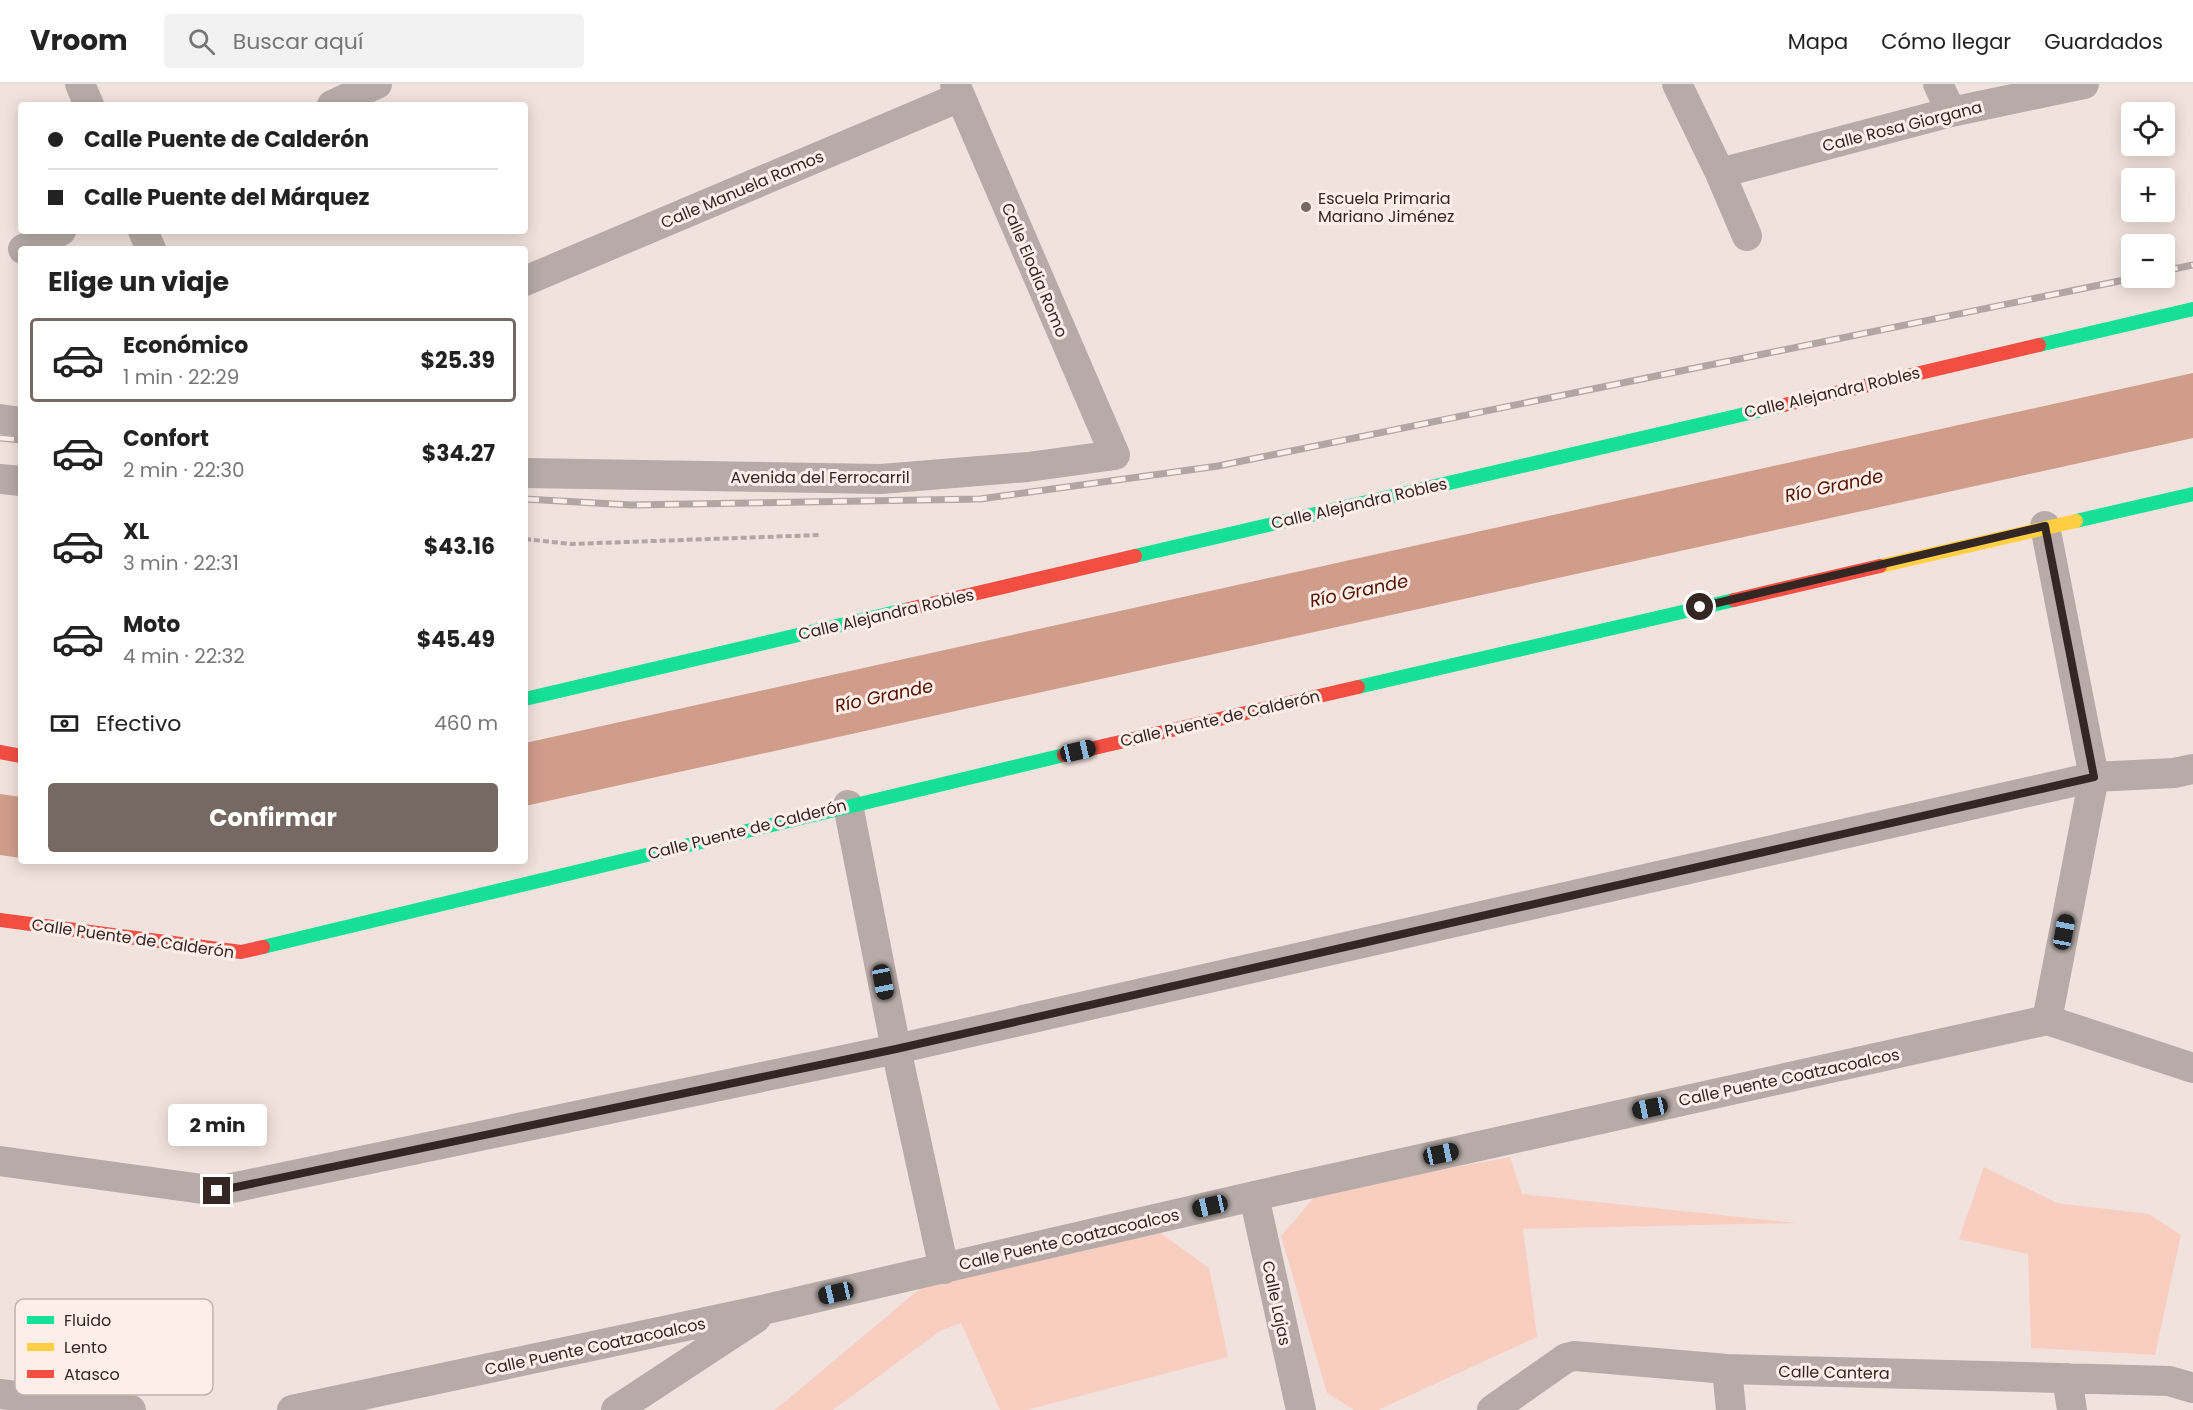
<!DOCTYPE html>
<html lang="es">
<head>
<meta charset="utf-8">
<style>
  body { margin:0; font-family:Poppins,sans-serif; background:#f2f2f2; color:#222; height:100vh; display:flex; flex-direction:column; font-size:22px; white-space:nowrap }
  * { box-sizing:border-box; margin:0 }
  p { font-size:20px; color:#767676 }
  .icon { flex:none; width:33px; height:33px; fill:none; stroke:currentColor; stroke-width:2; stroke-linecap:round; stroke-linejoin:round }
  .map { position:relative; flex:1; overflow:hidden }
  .drawer { position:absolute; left:18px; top:162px; width:510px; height:618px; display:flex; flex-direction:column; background:#fff; border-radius:6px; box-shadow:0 3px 15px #0003 }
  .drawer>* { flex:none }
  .banner { position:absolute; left:18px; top:18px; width:510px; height:132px; border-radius:6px; box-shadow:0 3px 15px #0003; display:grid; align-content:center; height:132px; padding:0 30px; background:#fff }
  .buttons { position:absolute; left:2121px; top:18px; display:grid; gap:12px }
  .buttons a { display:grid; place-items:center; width:54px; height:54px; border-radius:6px; background:#fff; box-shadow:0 3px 15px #0003; font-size:30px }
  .end { position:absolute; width:27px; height:27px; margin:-14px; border:8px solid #342622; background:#fff; box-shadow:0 0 0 3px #fff }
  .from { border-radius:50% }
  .bubble { position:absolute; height:42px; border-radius:6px; background:#fff; box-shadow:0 3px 15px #0003; font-size:20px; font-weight:700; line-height:42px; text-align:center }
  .car { position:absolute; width:18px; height:36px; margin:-18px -9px; border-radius:8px; box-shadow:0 0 4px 2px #0007; background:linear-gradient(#222 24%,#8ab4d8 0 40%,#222 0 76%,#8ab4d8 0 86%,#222 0) }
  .banner b { display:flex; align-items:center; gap:21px; height:57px; font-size:22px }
  .banner b+b { border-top:2px solid #e0e0e0 }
  .banner i { width:15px; height:15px; background:#222 }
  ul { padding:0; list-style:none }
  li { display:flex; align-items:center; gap:18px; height:84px; margin:0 12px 9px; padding:0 18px; border:3px solid transparent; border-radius:6px }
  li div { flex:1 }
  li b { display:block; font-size:22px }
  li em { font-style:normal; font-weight:700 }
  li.selected { border-color:#766863 }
  li>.icon { width:54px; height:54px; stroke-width:1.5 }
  h2 { padding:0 30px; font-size:27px; line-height:72px }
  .pay { display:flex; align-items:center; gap:15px; height:66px; padding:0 30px; font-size:22px }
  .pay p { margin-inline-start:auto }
  .cta { display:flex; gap:12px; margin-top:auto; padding:12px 30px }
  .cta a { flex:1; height:69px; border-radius:6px; background:#766863; color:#fff; font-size:24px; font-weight:700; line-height:69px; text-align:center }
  header { display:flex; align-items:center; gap:36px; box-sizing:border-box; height:84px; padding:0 30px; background:#fff; border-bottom:2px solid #e0e0e0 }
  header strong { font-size:28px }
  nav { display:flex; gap:33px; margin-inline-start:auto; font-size:21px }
  .search { width:420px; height:54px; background:#f2f2f2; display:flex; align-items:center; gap:15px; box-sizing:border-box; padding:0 21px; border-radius:6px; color:#767676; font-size:22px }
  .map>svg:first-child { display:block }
  .green { fill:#f8cec0 }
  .water { fill:#d19d8b }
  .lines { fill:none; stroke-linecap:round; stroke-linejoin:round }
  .path { stroke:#b2a6a3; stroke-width:4; stroke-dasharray:6 3; stroke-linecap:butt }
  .street { stroke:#b6aba7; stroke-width:30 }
  .fast { stroke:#16e098; stroke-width:14 }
  .slow { stroke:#ffcf43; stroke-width:14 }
  .jam { stroke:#f24e42; stroke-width:14 }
  .rail-casing { stroke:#b2a6a2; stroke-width:7 }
  .rail { stroke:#fdeee9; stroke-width:4.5; stroke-dasharray:14; stroke-linecap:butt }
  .route { stroke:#342622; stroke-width:8 }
  .poi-dot { fill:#766863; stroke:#fdeee9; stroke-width:2 }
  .labels { text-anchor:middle; stroke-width:6; stroke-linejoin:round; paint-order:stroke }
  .street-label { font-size:16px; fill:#342622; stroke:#fdeee9 }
  .poi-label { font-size:16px; fill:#342622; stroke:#fdeee9; text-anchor:start }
  .water-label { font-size:18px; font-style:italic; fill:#521400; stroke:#fdeee9 }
  .key { fill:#fdeee9; stroke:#c1b2ad; stroke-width:1.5 }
  .key-label { font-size:16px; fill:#342622 }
</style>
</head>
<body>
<header>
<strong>Vroom</strong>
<div class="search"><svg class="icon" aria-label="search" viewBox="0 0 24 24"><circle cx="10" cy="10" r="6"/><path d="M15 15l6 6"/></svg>Buscar aquí</div>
<nav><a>Mapa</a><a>Cómo llegar</a><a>Guardados</a></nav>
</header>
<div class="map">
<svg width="2193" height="1326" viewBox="0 0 2193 1326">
  <rect width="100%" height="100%" fill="#f2e2dd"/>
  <path class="green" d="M1510 1073 1522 1110 1797 1139 1523 1145 1537 1253 1378 1326H1354L1327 1309 1281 1152 1318 1109Z
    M1984 1083 2057 1119 2149 1130 2181 1151 2155 1271 2031 1264 2028 1170 1959 1155Z
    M1159 1148 1209 1184 1228 1273 1027 1326H1000L961 1239 940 1247 833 1326H775L928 1198Z"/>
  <path class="water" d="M2193 289V354L525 722V659Z
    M0 710 21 713V774L0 771Z"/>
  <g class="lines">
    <path class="path" d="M525 455 571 460 820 451"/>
    <path class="street" d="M80 0 89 21
      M1677 0 1720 89 1747 152
      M1938 0 1951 28
      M332 21 377 0
      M1720 89 1951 28 2084 0
      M143 147 151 165
      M23 165 61 147
      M525 197 960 13
      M0 335 21 338
      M525 389 881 395 1028 383 1115 371 955 0
      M0 395 21 397
      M2045 442 2094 693 2047 936
      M848 721 896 965 944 1185
      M0 1077 217 1107 896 965 2094 693 2174 689 2193 685
      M1254 1112 1301 1326
      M1727 1285 1731 1326
      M2067 1294 2072 1326
      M0 1310 131 1326
      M292 1326 771 1224 1254 1112 2047 936 2193 984
      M616 1326 756 1234
      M1492 1326 1566 1274 1574 1272 1727 1285 2169 1297 2193 1304"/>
    <path class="fast" d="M2039 261 2193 225
      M2076 437 2193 410
      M1135 472 1784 321
      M1358 603 1734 516
      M525 615 909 525
      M263 863 1064 671"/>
    <path class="slow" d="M1880 482 2076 437"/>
    <path class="jam" d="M1784 321 2039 261
      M1734 516 1880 482
      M909 525 1135 472
      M0 668 21 672
      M1064 671 1358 603
      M0 836 241 868 263 863"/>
    <g class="rail-casing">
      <path id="rail" d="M2164 187 2193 181
        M0 354 21 356
        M525 415 631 421 980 415 1218 382 2134 194"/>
    </g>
    <use href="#rail" class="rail"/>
  </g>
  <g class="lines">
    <path class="route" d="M217 1107 896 965 2094 693 2045 442 1700 523"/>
  </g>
  <circle class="poi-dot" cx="1306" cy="123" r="6"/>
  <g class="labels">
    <g class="street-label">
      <text transform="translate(1902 42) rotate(-14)" y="6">Calle Rosa Giorgana</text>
      <text transform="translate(742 105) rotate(-23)" y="6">Calle Manuela Ramos</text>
      <text transform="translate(1035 186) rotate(67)" y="6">Calle Elodia Romo</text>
      <text transform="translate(1832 308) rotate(-13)" y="6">Calle Alejandra Robles</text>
      <text x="820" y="399">Avenida del Ferrocarril</text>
      <text transform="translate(1359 419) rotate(-13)" y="6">Calle Alejandra Robles</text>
      <text transform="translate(886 530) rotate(-13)" y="6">Calle Alejandra Robles</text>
      <text transform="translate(1220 634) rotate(-13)" y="6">Calle Puente de Calderón</text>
      <text transform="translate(747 745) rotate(-14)" y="6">Calle Puente de Calderón</text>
      <text transform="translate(133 854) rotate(8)" y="6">Calle Puente de Calderón</text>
      <text transform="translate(1789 993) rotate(-12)" y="6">Calle Puente Coatzacoalcos</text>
      <text transform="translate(1069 1155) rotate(-13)" y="6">Calle Puente Coatzacoalcos</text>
      <text transform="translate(1277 1219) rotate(78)" y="6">Calle Lajas</text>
      <text transform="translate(595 1262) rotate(-12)" y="6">Calle Puente Coatzacoalcos</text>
      <text transform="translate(1834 1288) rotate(1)" y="6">Calle Cantera</text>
    </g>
    <g class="poi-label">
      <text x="1318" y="120">Escuela Primaria<tspan x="1318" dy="18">Mariano Jiménez</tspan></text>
    </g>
    <g class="water-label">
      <text transform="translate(1834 402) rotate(-12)" y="6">Río Grande</text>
      <text transform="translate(1359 507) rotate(-12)" y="6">Río Grande</text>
      <text transform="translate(884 612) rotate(-12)" y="6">Río Grande</text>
    </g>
  </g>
  <rect x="15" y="1215" width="198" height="96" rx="9" class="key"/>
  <rect x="27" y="1232" width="27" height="8" fill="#16e098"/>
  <rect x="27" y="1259" width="27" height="8" fill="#ffcf43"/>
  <rect x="27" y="1286" width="27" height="8" fill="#f24e42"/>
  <g class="key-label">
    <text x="64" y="1242">Fluido</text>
    <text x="64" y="1269">Lento</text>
    <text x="64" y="1296">Atasco</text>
  </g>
</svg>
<div class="buttons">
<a><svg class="icon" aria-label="locate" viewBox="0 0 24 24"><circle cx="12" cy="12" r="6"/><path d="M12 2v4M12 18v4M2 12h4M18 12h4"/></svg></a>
<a>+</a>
<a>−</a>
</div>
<i class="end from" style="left:1700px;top:523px"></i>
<i class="end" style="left:217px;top:1107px"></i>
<div class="bubble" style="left:168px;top:1020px;width:99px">2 min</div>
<i class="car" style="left:1078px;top:667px;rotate:77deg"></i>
<i class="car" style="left:2064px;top:848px;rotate:11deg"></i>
<i class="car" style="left:883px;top:898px;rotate:169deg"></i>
<i class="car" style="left:1650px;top:1024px;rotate:258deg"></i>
<i class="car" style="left:1441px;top:1070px;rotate:78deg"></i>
<i class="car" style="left:1210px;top:1122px;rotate:257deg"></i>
<i class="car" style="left:836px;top:1209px;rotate:257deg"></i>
<div class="banner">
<b><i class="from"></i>Calle Puente de Calderón</b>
<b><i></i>Calle Puente del Márquez</b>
</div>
<section class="drawer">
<h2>Elige un viaje</h2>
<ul>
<li class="selected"><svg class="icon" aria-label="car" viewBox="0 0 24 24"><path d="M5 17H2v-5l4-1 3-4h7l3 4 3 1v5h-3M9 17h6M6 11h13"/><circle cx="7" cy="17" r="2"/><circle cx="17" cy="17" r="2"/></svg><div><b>Económico</b><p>1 min · 22:29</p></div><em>$25.39</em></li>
<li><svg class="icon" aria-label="car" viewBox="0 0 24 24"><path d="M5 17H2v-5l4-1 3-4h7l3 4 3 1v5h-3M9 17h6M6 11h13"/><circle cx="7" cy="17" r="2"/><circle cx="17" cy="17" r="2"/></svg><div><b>Confort</b><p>2 min · 22:30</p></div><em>$34.27</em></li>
<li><svg class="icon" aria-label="car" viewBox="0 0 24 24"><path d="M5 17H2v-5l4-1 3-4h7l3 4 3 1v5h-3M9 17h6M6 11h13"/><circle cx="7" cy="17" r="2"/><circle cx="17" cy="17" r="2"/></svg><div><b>XL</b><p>3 min · 22:31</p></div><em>$43.16</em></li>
<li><svg class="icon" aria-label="car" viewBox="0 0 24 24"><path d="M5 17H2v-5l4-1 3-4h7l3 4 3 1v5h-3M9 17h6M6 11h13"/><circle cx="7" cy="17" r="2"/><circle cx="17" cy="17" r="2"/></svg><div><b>Moto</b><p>4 min · 22:32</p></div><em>$45.49</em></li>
</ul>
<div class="pay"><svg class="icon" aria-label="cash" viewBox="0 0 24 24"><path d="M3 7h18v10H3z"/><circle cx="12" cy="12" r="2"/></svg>Efectivo<p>460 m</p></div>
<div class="cta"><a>Confirmar</a></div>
</section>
</div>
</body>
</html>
